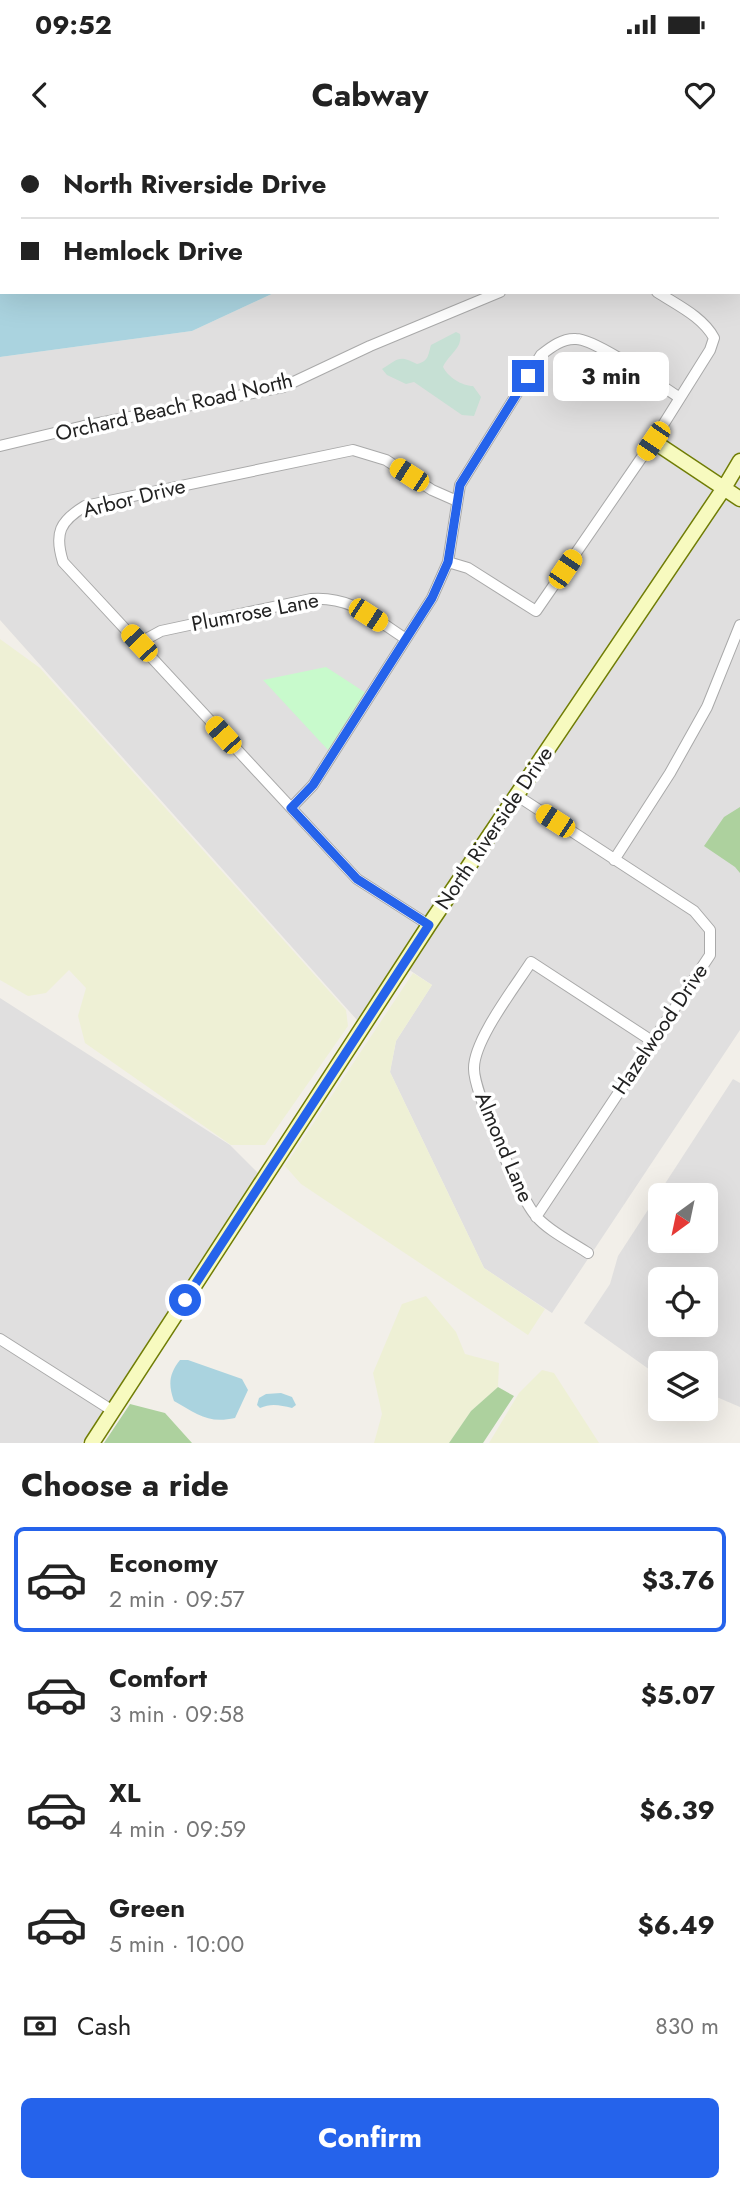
<!DOCTYPE html>
<html lang="en">
<head>
<meta charset="utf-8">
<style>
  body { margin:0; font-family:Jost,sans-serif; background:#f2f2f2; color:#222; height:100vh; display:flex; flex-direction:column; font-size:26px; white-space:nowrap }
  * { box-sizing:border-box; margin:0 }
  p { font-size:23px; color:#767676 }
  .icon { flex:none; width:38px; height:38px; fill:none; stroke:currentColor; stroke-width:2; stroke-linecap:round; stroke-linejoin:round }
  .map { position:relative; height:1303px; overflow:hidden }
  .sheet { display:flex; flex-direction:column; background:#fff; flex:1 }
  .sheet>* { flex:none }
  .hud { position:absolute; left:0px; top:0px; width:740px; height:154px; box-shadow:0 7px 28px #0002; display:grid; align-content:center; height:154px; padding:0 21px; background:#fff }
  .needle { width:46px; rotate:213deg }
  .controls { position:absolute; left:648px; top:1043px; display:grid; gap:14px }
  .controls a { display:grid; place-items:center; width:70px; height:70px; border-radius:10px; background:#fff; box-shadow:0 7px 28px #0002; font-size:35px }
  .end { position:absolute; width:32px; height:32px; margin:-16px; border:9px solid #2563eb; background:#fff; box-shadow:0 0 0 4px #fff }
  .from { border-radius:50% }
  .bubble { position:absolute; height:49px; border-radius:10px; background:#fff; box-shadow:0 7px 28px #0002; font-size:23px; font-weight:700; line-height:49px; text-align:center }
  .car { position:absolute; width:21px; height:42px; margin:-21px -10px; border-radius:9px; box-shadow:0 0 5px 2px #0007; background:linear-gradient(#f5c518 24%,#345 0 40%,#f5c518 0 76%,#345 0 86%,#f5c518 0) }
  .hud b { display:flex; align-items:center; gap:24px; height:66px; font-size:26px }
  .hud b+b { border-top:2px solid #e0e0e0 }
  .hud i { width:18px; height:18px; background:#222 }
  ul { padding:0; list-style:none }
  li { display:flex; align-items:center; gap:21px; height:105px; margin:0 14px 10px; padding:0 7px; border:4px solid transparent; border-radius:10px }
  li div { flex:1 }
  li b { display:block; font-size:26px }
  li em { font-style:normal; font-weight:700 }
  li.current { border-color:#2563eb }
  li>.icon { width:63px; height:63px; stroke-width:1.5 }
  h2 { padding:0 21px; font-size:32px; line-height:84px }
  .pay { display:flex; align-items:center; gap:18px; height:77px; padding:0 21px; font-size:26px }
  .pay p { margin-inline-start:auto }
  .button { display:flex; gap:14px; margin-top:auto; padding:14px 21px }
  .button a { flex:1; height:80px; border-radius:10px; background:#2563eb; color:#fff; font-size:28px; font-weight:700; line-height:80px; text-align:center }
  .status { display:flex; justify-content:space-between; align-items:center; height:49px; padding:0 35px; background:#fff; direction:ltr }
  .status svg { height:19px; fill:currentColor }
  header { display:flex; justify-content:space-between; align-items:center; height:91px; padding:0 21px; background:#fff; font-size:32px; font-weight:700 }
  .map>svg:first-child { display:block }
  .residential { fill:#e0dfdf; fill-rule:evenodd }
  .farmland { fill:#eef0d5 }
  .forest { fill:#add19e }
  .wetland { fill:#c6e0d4 }
  .park { fill:#c8facc }
  .water { fill:#aad3df }
  .lines { fill:none; stroke-linecap:round; stroke-linejoin:round }
  .street-casing { stroke:#a9a9a9; stroke-width:12 }
  .secondary-casing { stroke:#707d05; stroke-width:17 }
  .street { stroke:#fff; stroke-width:10 }
  .secondary { stroke:#f7fabf; stroke-width:14 }
  .route { stroke:#2563eb; stroke-width:9 }
  .labels { text-anchor:middle; stroke-width:7; stroke-linejoin:round; paint-order:stroke }
  .street-label { font-size:21px; fill:#222; stroke:#fff }
</style>
</head>
<body>
<div class="status"><b>09:52</b><svg viewBox="0 0 49 12"><path d="M0 12V9h3v3zM5 12V6h3v6zM10 12V3h3v9zM15 12V0h3v12zM26 1h20v11H26zM47 4h2v5h-2z"/></svg></div>
<header><svg class="icon" aria-label="back" viewBox="0 0 24 24"><path d="M15 5l-7 7 7 7"/></svg>Cabway<svg class="icon" aria-label="heart" viewBox="0 0 24 24"><path d="M12 20l-8-8c-3-5 5-10 8-4 3-6 11-1 8 4z"/></svg></header>
<div class="map">
<svg width="740" height="1303" viewBox="0 0 740 1303">
  <rect width="100%" height="100%" fill="#f2efe9"/>
  <path class="residential" d="M641 0H740V890L552 1173 484 1128 390 932 396 901 432 845 396 821 357 880 0 480V217L192 191 276 152H738V2H637Z
    M0 858 230 1005 258 1033 82 1303H0Z
    M733 939 740 943V1267L705 1252V1223H660V1237L584 1183 610 1144 618 1116ZM660 1055H705V1101H660ZM660 1139H705V1185H660Z"/>
  <path class="farmland" d="M0 499 40 528 346 870 348 886 265 1005H231L85 903 78 876 86 848 69 830 46 853 28 856 0 840Z
    M413 833 432 845 396 901 390 932 484 1128 545 1169 528 1195 301 1044 285 1026Z
    M426 1156 456 1192 465 1214 499 1223 498 1247 471 1271 449 1303H374L382 1274 373 1233 402 1164Z
    M542 1230 554 1233 599 1303H489L519 1253Z"/>
  <path class="forest" d="M740 667V733L735 727 704 706 724 677Z
    M498 1247 514 1256 483 1303H449L471 1271Z
    M130 1264 165 1273 192 1303H104Z"/>
  <path class="wetland" d="M456 192 460 194C463 208 448 215 443 227 448 237 462 246 473 246L481 257 474 276 462 275 414 242 406 244 387 235 382 229C399 218 399 215 417 224 429 221 428 215 431 205Z"/>
  <path class="park" d="M326 527 366 553 328 610 263 540Z"/>
  <path class="water" d="M139 0H641L637 2H136Z
    M2 34V152H276L192 191 0 217V35Z
    M180 1220H188L242 1239 248 1250 235 1278C208 1284 197 1274 174 1261 168 1244 169 1234 180 1220Z
    M281 1253 292 1257 296 1265 292 1268C280 1265 271 1263 260 1268L257 1265 259 1258 266 1254Z"/>
  <g class="lines">
    <g class="street-casing">
      <path id="street" d="M0 306 84 286 283 247 370 206 500 152
        M448 422 468 428 536 471 653 301 710 210 714 198C703 177 677 165 657 152
        M139 503 161 491 311 459C352 456 373 478 406 499
        M516 655 694 771 710 790V815L536 1077
        M291 668 313 645 432 458 448 422 460 345 541 215C551 207 563 198 576 199 596 199 660 245 680 258
        M614 720 670 633 707 567 740 485
        M429 785 357 739 63 422C54 393 60 381 85 366L353 310 386 320 432 350 457 361
        M588 1113C573 1103 547 1090 536 1076 520 1058 474 952 474 929 473 901 515 847 531 822L652 901
        M0 1199 113 1271"/>
    </g>
    <g class="secondary-casing">
      <path id="secondary" d="M653 301 740 359
        M92 1303 429 785 724 348 740 321"/>
    </g>
    <use href="#street" class="street"/>
    <use href="#secondary" class="secondary"/>
  </g>
  <g class="lines">
    <path class="route" d="M185 1160 429 785 357 739 291 668 313 645 432 458 448 422 460 345 528 236"/>
  </g>
  <g class="labels">
    <g class="street-label">
      <text transform="translate(174 267) rotate(-13)" y="7">Orchard Beach Road North</text>
      <text transform="translate(134 358) rotate(-14)" y="7">Arbor Drive</text>
      <text transform="translate(255 472) rotate(-11)" y="7">Plumrose Lane</text>
      <text transform="translate(494 688) rotate(-56)" y="7">North Riverside Drive</text>
      <text transform="translate(660 889) rotate(-56)" y="7">Hazelwood Drive</text>
      <text transform="translate(504 1007) rotate(67)" y="7">Almond Lane</text>
    </g>
  </g>
</svg>
<div class="controls">
<a><svg class="needle" viewBox="-14 -14 28 28"><path d="M0-13l5 13h-10z" fill="#e53935"/><path d="M0 13l5-13h-10z" fill="#767676"/></svg></a>
<a><svg class="icon" aria-label="locate" viewBox="0 0 24 24"><circle cx="12" cy="12" r="6"/><path d="M12 2v4M12 18v4M2 12h4M18 12h4"/></svg></a>
<a><svg class="icon" aria-label="layers" viewBox="0 0 24 24"><path d="M12 4l9 5-9 5-9-5zM3 14l9 5 9-5"/></svg></a>
</div>
<i class="end from" style="left:185px;top:1160px"></i>
<i class="end" style="left:528px;top:236px"></i>
<div class="bubble" style="left:553px;top:212px;width:116px">3 min</div>
<i class="car" style="left:653px;top:301px;rotate:214deg"></i>
<i class="car" style="left:409px;top:335px;rotate:303deg"></i>
<i class="car" style="left:565px;top:429px;rotate:34deg"></i>
<i class="car" style="left:368px;top:475px;rotate:123deg"></i>
<i class="car" style="left:139px;top:503px;rotate:317deg"></i>
<i class="car" style="left:223px;top:595px;rotate:318deg"></i>
<i class="car" style="left:555px;top:681px;rotate:303deg"></i>
<div class="hud">
<b><i class="from"></i>North Riverside Drive</b>
<b><i></i>Hemlock Drive</b>
</div>
</div>
<section class="sheet">
<h2>Choose a ride</h2>
<ul>
<li class="current"><svg class="icon" aria-label="car" viewBox="0 0 24 24"><path d="M5 17H2v-5l4-1 3-4h7l3 4 3 1v5h-3M9 17h6M6 11h13"/><circle cx="7" cy="17" r="2"/><circle cx="17" cy="17" r="2"/></svg><div><b>Economy</b><p>2 min · 09:57</p></div><em>$3.76</em></li>
<li><svg class="icon" aria-label="car" viewBox="0 0 24 24"><path d="M5 17H2v-5l4-1 3-4h7l3 4 3 1v5h-3M9 17h6M6 11h13"/><circle cx="7" cy="17" r="2"/><circle cx="17" cy="17" r="2"/></svg><div><b>Comfort</b><p>3 min · 09:58</p></div><em>$5.07</em></li>
<li><svg class="icon" aria-label="car" viewBox="0 0 24 24"><path d="M5 17H2v-5l4-1 3-4h7l3 4 3 1v5h-3M9 17h6M6 11h13"/><circle cx="7" cy="17" r="2"/><circle cx="17" cy="17" r="2"/></svg><div><b>XL</b><p>4 min · 09:59</p></div><em>$6.39</em></li>
<li><svg class="icon" aria-label="car" viewBox="0 0 24 24"><path d="M5 17H2v-5l4-1 3-4h7l3 4 3 1v5h-3M9 17h6M6 11h13"/><circle cx="7" cy="17" r="2"/><circle cx="17" cy="17" r="2"/></svg><div><b>Green</b><p>5 min · 10:00</p></div><em>$6.49</em></li>
</ul>
<div class="pay"><svg class="icon" aria-label="cash" viewBox="0 0 24 24"><path d="M3 7h18v10H3z"/><circle cx="12" cy="12" r="2"/></svg>Cash<p>830 m</p></div>
<div class="button"><a>Confirm</a></div>
</section>
</body>
</html>
